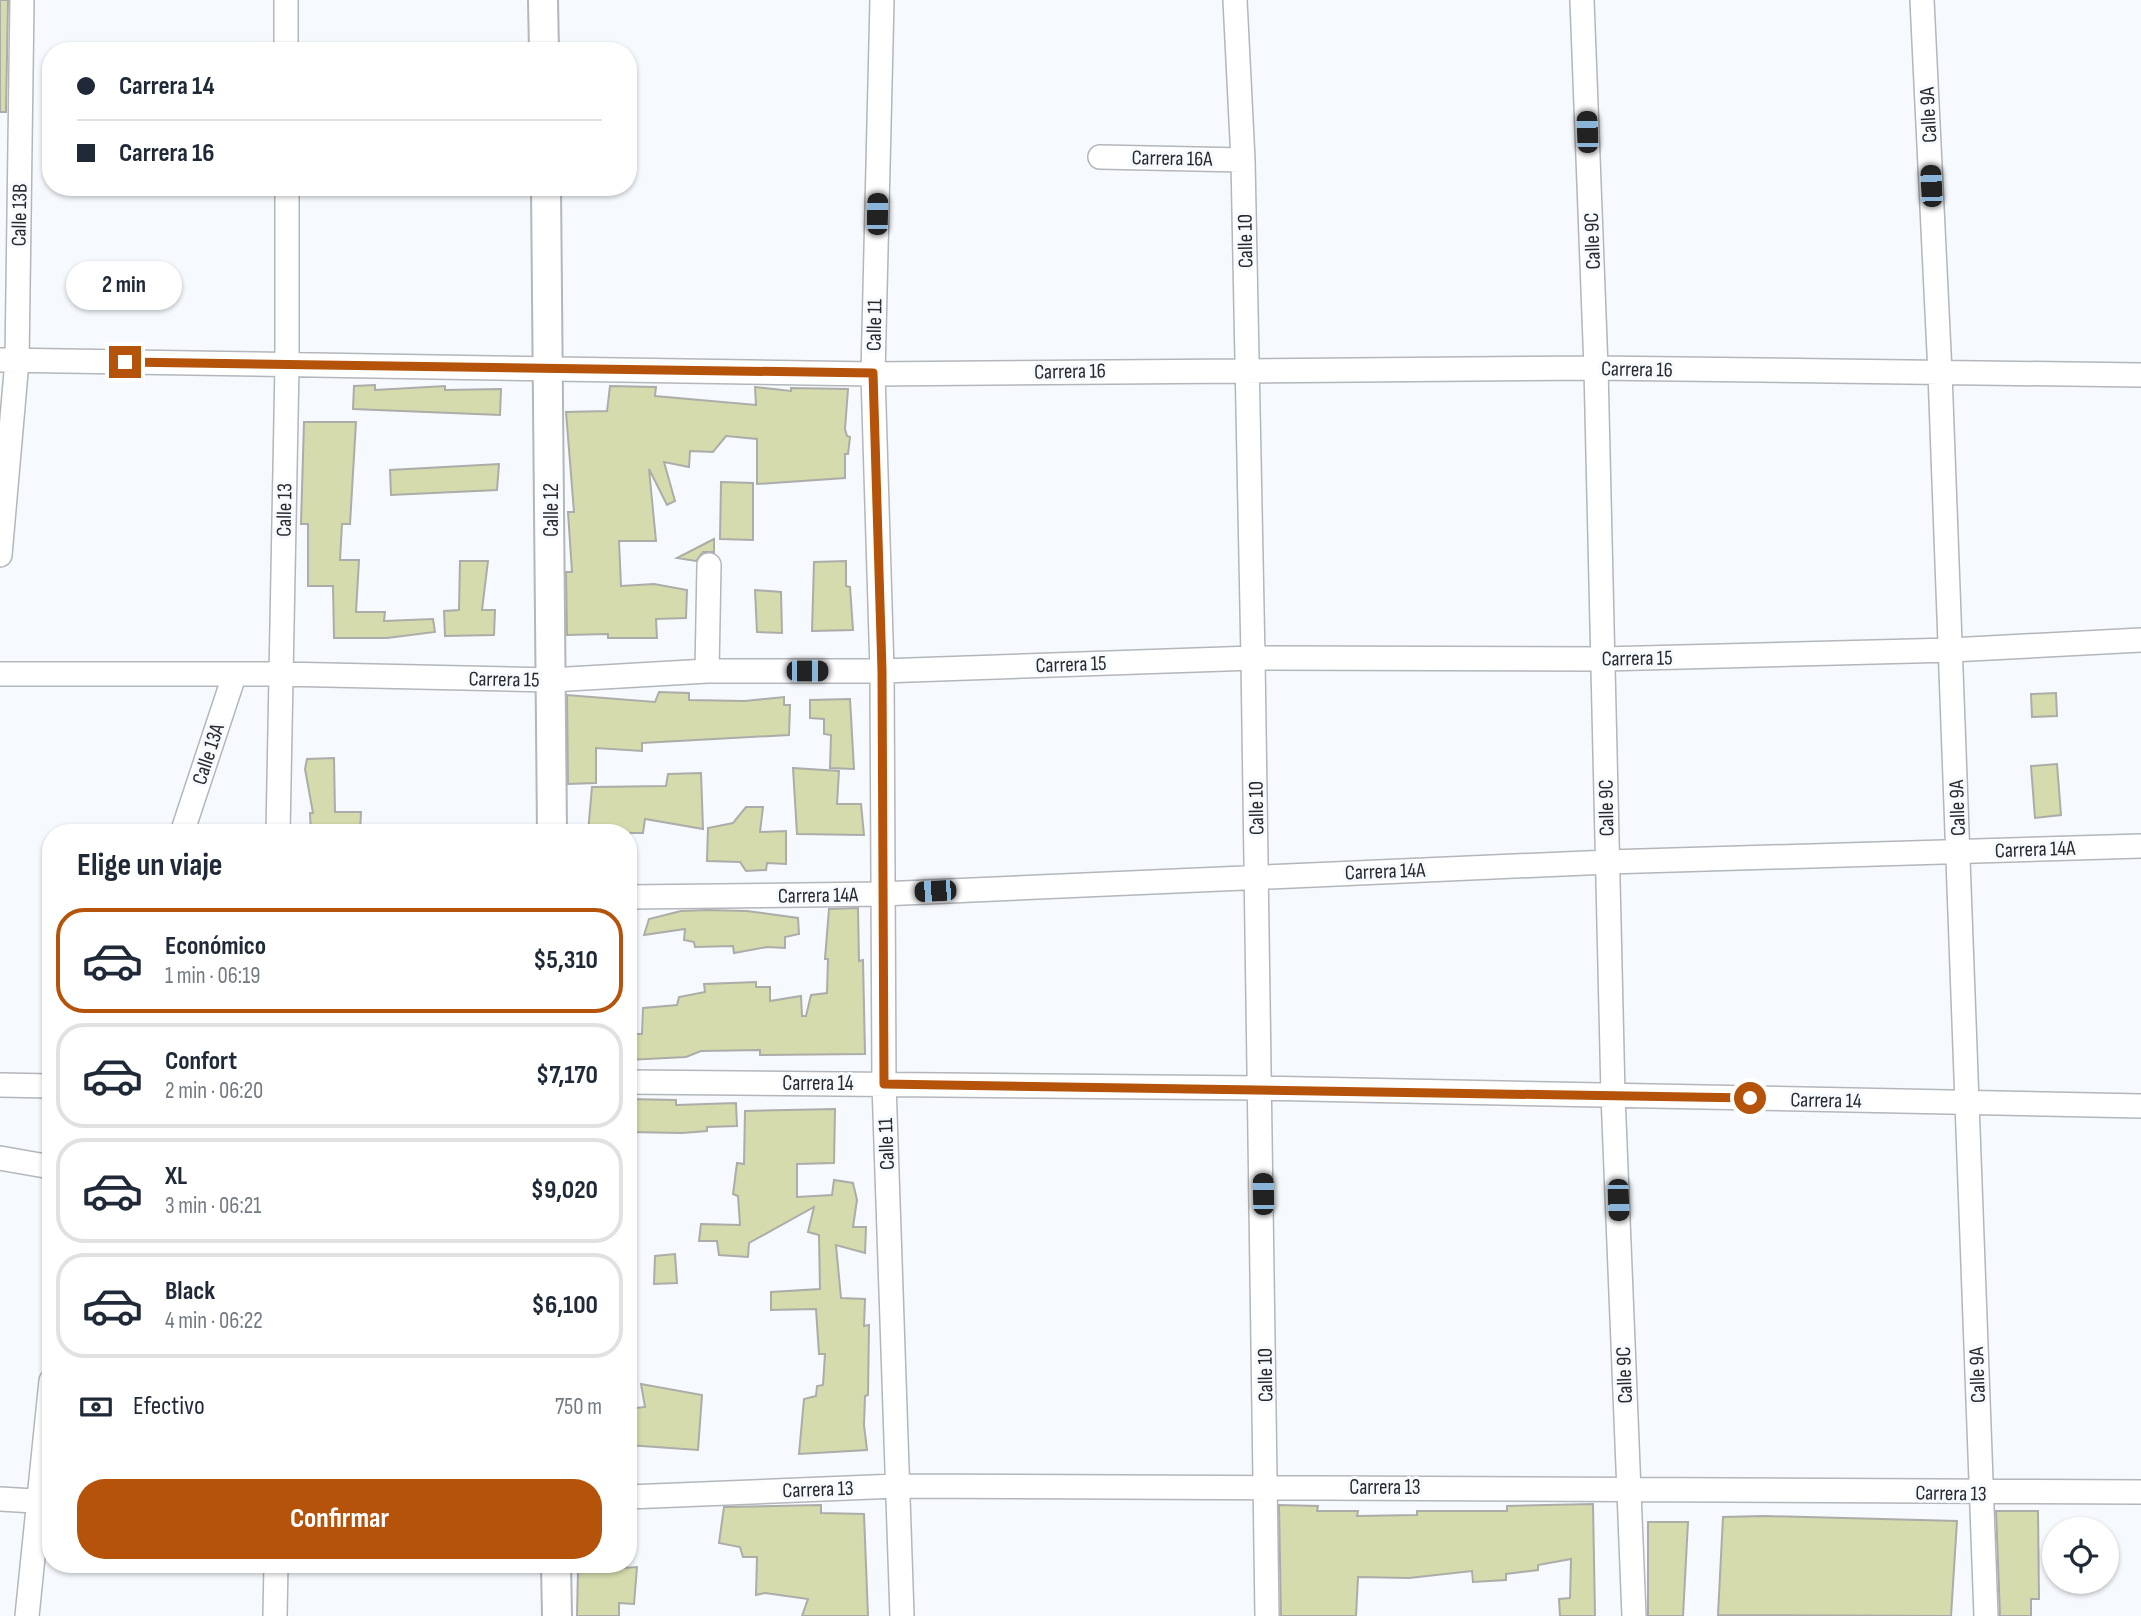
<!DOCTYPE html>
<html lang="es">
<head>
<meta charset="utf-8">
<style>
  body { margin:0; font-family:"Sofia Sans Condensed",sans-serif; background:#f2f2f3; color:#1f2937; height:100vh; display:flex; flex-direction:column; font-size:26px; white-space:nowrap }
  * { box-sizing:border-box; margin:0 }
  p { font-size:23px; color:#747a83 }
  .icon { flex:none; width:38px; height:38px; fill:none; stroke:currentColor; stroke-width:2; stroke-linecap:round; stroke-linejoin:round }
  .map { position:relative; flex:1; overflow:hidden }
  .details { position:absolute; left:42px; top:824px; width:595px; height:749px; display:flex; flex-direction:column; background:#fff; border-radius:28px; box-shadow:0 2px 5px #0004 }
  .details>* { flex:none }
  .guide { position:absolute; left:42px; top:42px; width:595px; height:154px; border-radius:28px; box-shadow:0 2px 5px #0004; display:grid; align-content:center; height:154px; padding:0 35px; background:#fff }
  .buttons { position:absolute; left:2042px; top:1517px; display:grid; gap:14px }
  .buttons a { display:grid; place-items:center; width:77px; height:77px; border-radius:50%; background:#fff; box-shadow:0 2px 5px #0004; font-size:35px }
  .end { position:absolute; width:32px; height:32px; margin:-16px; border:9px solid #b45309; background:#fff; box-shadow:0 0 0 4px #fff }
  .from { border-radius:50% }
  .bubble { position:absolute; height:49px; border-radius:24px; background:#fff; box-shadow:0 2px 5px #0004; font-size:23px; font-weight:700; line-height:49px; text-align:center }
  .car { position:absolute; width:21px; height:42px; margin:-21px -10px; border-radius:9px; box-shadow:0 0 5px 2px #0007; background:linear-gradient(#222 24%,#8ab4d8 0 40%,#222 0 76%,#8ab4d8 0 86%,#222 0) }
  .guide b { display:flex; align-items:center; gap:24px; height:66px; font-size:26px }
  .guide b+b { border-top:2px solid #e0e1e3 }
  .guide i { width:18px; height:18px; background:#1f2937 }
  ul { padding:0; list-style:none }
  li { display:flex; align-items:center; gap:21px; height:105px; margin:0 14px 10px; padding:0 21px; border:4px solid #e0e1e3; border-radius:28px }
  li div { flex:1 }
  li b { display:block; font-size:26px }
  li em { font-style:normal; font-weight:700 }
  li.active { border-color:#b45309 }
  li>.icon { width:63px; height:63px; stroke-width:1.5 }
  h2 { padding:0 35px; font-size:32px; line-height:84px }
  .pay { display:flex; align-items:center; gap:18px; height:77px; padding:0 35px; font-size:26px }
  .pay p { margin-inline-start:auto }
  .button { display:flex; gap:14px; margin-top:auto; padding:14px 35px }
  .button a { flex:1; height:80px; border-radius:28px; background:#b45309; color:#fff; font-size:28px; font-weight:700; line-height:80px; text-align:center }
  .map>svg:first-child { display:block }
  .building { fill:#d5dbad; stroke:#acaca8; stroke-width:2 }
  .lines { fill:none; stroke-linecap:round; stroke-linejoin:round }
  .minor-casing { stroke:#b3b6ba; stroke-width:26 }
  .tertiary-casing { stroke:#b3b6ba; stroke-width:32 }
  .minor { stroke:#fff; stroke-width:23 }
  .tertiary { stroke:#fff; stroke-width:28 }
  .route { stroke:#b45309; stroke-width:9 }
  .labels { text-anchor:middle; stroke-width:6; stroke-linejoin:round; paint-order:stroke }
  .street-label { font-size:21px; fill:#28292b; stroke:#f6f9fd }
</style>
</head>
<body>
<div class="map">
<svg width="2141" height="1616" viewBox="0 0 2141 1616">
  <rect width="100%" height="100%" fill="#f6f9fd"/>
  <path class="building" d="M0 0H8L6 112H0Z
    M375 385V390L445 386V390L501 389 500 415 353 409 354 386Z
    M610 386 656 387 655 396 756 405 755 387 791 391V388L848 389 845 429 847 436 850 437 848 454H845V478L757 484V439L726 436 713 452 690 451 689 467 664 462 675 501 667 505 649 469 656 541H619L621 586 654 584 687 590 686 618 656 619 657 638H608V634L567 635 566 572H572L568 512H574L566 412 607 411Z
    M304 422H356L350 524H342L340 560H359L356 612H385L384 621 433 619 435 632 387 638H334L333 586H308V524H301Z
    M499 464 497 490 391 495 390 470Z
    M721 482 753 483V540L720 539Z
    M714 539V552H703L696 561 677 558Z
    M460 561H488L482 610H495L494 635 445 636 444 611 459 610Z
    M846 561V586L850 587 853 630 812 631 814 562Z
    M755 590 781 592 782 633 757 632Z
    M659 692 689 693V700L745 701 784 697V705H790L789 735 642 743V751L596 748V783L568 784 567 695 655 702Z
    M2056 693 2057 716 2032 717 2031 694Z
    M850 699 854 769 830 768 831 735 824 734V719L810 718V700Z
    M334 758 335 812H361L360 833H311L310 813H313L305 769 307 759Z
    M2057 764 2061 815 2035 818 2031 766Z
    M793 768 839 771 837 804H861L864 835 797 834Z
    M701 773 703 829 645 819 643 833H588L592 787 666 786 668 774Z
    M746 807H763L760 832 786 831V864L767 863 766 870 746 871 740 862 707 861 708 828 733 823Z
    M858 908 859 961 863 960 865 1054 760 1055V1050L701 1051 686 1057 628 1060V1034H642L643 1008 677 1005 679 997 705 992 704 984 756 982V987H770V1001L801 996 802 1016H806L811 995 827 993 828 959H825L829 909Z
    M707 910 747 911 798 918 799 934 785 937V948L767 947 734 953 733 946 695 947 694 942 684 940 685 929 644 935 649 919 681 911Z
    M628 1099 676 1100V1105L736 1103 737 1126 707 1127V1131L682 1133 628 1132Z
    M835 1109 834 1163 797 1164V1197L832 1195 834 1180 853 1183 857 1200 853 1227H866L865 1253 836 1245 841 1298 865 1299 864 1326 869 1325 868 1395 865 1396 864 1425 867 1450 799 1454 804 1399 816 1396 817 1386 823 1385 825 1354H819L816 1309 771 1310V1292L820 1289 819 1235 808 1232 814 1207 749 1243 748 1257 719 1255 717 1241H699L701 1224 740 1225 738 1196 733 1194 737 1163 744 1164 745 1111Z
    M675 1254 677 1283 654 1284 655 1256Z
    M641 1384 702 1395 698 1450 628 1445V1409L645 1407Z
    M1593 1504 1595 1616H1560L1559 1599 1570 1598 1571 1559 1538 1565V1570L1506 1574V1580L1473 1582 1472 1571 1409 1578 1358 1577 1356 1616H1281L1279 1505 1318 1506 1317 1511H1358L1357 1516 1417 1515V1511H1507V1506Z
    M821 1505V1513L864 1514 868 1616H802L808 1599 765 1593 756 1595 757 1557H743L740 1547 719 1543 724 1507Z
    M1996 1511H2038L2039 1599H2031V1616H2000Z
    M1764 1516 1957 1521 1951 1616 1718 1615 1723 1517Z
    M1648 1522H1688L1683 1616H1648Z
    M637 1567 634 1604 619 1603V1616H577L578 1571Z"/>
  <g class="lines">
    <g class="minor-casing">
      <path id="minor" d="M286 0V51
        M882 0 873 374 882 671 884 1084 902 1616
        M1235 0 1243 160 1253 658 1267 1616
        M1582 0 1596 368 1613 1095 1634 1616
        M1922 0 1940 373 1986 1616
        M1100 157 1243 160
        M0 360 873 374 1596 368 2141 375
        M0 555 17 361 22 0
        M707 671 709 565
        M0 674H281L551 680 707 671H882L1253 658 1603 659 1951 650 2141 640
        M182 833 234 676
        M278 833 287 365V187
        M628 897 881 894 1608 862 2141 846
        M628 1082 1261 1088 2141 1106
        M0 1085 51 1086
        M0 1158 51 1167
        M628 1497 897 1486 2141 1492
        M0 1499 51 1502
        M27 1616 51 1381
        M275 1616 276 1564"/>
    </g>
    <g class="tertiary-casing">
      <path id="tertiary" d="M543 0 544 51
        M546 187 552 833
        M556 1564 557 1616"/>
    </g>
    <use href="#minor" class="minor"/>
    <use href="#tertiary" class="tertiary"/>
  </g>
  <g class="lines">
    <path class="route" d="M125 362 873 373 882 671 884 1084 1750 1098"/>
  </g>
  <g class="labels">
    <g class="street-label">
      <text transform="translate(1928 115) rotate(-93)" y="7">Calle 9A</text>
      <text transform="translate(1172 158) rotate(1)" y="7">Carrera 16A</text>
      <text transform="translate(19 215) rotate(-89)" y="7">Calle 13B</text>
      <text transform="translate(1245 241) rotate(-91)" y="7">Calle 10</text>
      <text transform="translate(1592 241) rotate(-92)" y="7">Calle 9C</text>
      <text transform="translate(874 325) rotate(-89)" y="7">Calle 11</text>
      <text transform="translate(1637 369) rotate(1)" y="7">Carrera 16</text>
      <text transform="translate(1070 371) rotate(-1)" y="7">Carrera 16</text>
      <text transform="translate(284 510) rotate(-89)" y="7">Calle 13</text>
      <text transform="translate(551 510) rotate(-90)" y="7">Calle 12</text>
      <text transform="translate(1637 658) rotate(-1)" y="7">Carrera 15</text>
      <text transform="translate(1071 664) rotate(-2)" y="7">Carrera 15</text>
      <text transform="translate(504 679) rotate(1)" y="7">Carrera 15</text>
      <text transform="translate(208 754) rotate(-72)" y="7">Calle 13A</text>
      <text transform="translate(1256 808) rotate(-91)" y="7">Calle 10</text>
      <text transform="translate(1606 808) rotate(-91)" y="7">Calle 9C</text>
      <text transform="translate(1957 808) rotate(-92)" y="7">Calle 9A</text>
      <text transform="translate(2035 849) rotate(-2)" y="7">Carrera 14A</text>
      <text transform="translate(1385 871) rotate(-2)" y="7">Carrera 14A</text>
      <text transform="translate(818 895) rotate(-1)" y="7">Carrera 14A</text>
      <text x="818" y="1090">Carrera 14</text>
      <text transform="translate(1826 1100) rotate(1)" y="7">Carrera 14</text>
      <text transform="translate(886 1144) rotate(-92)" y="7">Calle 11</text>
      <text transform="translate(1265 1375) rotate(-91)" y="7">Calle 10</text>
      <text transform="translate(1624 1375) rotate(-92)" y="7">Calle 9C</text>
      <text transform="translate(1977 1375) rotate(-92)" y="7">Calle 9A</text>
      <text x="1385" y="1494">Carrera 13</text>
      <text transform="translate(818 1489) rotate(-2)" y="7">Carrera 13</text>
      <text transform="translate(1951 1493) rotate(1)" y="7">Carrera 13</text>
    </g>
  </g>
</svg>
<div class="buttons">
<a><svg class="icon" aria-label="locate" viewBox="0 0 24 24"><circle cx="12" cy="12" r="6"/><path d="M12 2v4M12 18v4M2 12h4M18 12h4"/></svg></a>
</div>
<i class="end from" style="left:1750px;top:1098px"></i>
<i class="end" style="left:125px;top:362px"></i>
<div class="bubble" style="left:66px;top:261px;width:116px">2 min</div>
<i class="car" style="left:1587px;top:132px;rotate:358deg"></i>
<i class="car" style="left:1931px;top:186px;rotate:357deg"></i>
<i class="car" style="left:877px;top:214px;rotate:1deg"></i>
<i class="car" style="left:807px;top:671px;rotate:90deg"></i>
<i class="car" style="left:935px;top:891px;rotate:267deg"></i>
<i class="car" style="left:1263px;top:1194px;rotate:359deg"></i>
<i class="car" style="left:1618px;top:1200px;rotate:178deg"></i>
<div class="guide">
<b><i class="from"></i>Carrera 14</b>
<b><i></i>Carrera 16</b>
</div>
<section class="details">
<h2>Elige un viaje</h2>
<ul>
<li class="active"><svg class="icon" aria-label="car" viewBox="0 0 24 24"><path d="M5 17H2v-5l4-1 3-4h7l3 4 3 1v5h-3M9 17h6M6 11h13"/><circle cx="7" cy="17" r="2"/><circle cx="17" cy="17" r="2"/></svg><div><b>Económico</b><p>1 min · 06:19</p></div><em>$5,310</em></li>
<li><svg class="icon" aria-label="car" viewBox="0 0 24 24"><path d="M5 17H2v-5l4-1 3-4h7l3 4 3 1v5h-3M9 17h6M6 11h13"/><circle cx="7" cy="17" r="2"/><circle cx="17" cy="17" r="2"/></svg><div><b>Confort</b><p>2 min · 06:20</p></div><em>$7,170</em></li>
<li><svg class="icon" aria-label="car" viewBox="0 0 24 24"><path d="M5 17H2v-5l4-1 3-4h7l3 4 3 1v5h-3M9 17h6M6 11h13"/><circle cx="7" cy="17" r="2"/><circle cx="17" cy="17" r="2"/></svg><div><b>XL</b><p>3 min · 06:21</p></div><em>$9,020</em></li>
<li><svg class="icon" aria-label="car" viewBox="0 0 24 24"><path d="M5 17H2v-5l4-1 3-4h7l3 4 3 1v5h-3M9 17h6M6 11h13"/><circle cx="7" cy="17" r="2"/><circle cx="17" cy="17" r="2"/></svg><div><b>Black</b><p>4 min · 06:22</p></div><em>$6,100</em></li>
</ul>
<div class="pay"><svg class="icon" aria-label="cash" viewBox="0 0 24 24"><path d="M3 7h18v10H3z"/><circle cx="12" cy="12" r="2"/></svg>Efectivo<p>750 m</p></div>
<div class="button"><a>Confirmar</a></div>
</section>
</div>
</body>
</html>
